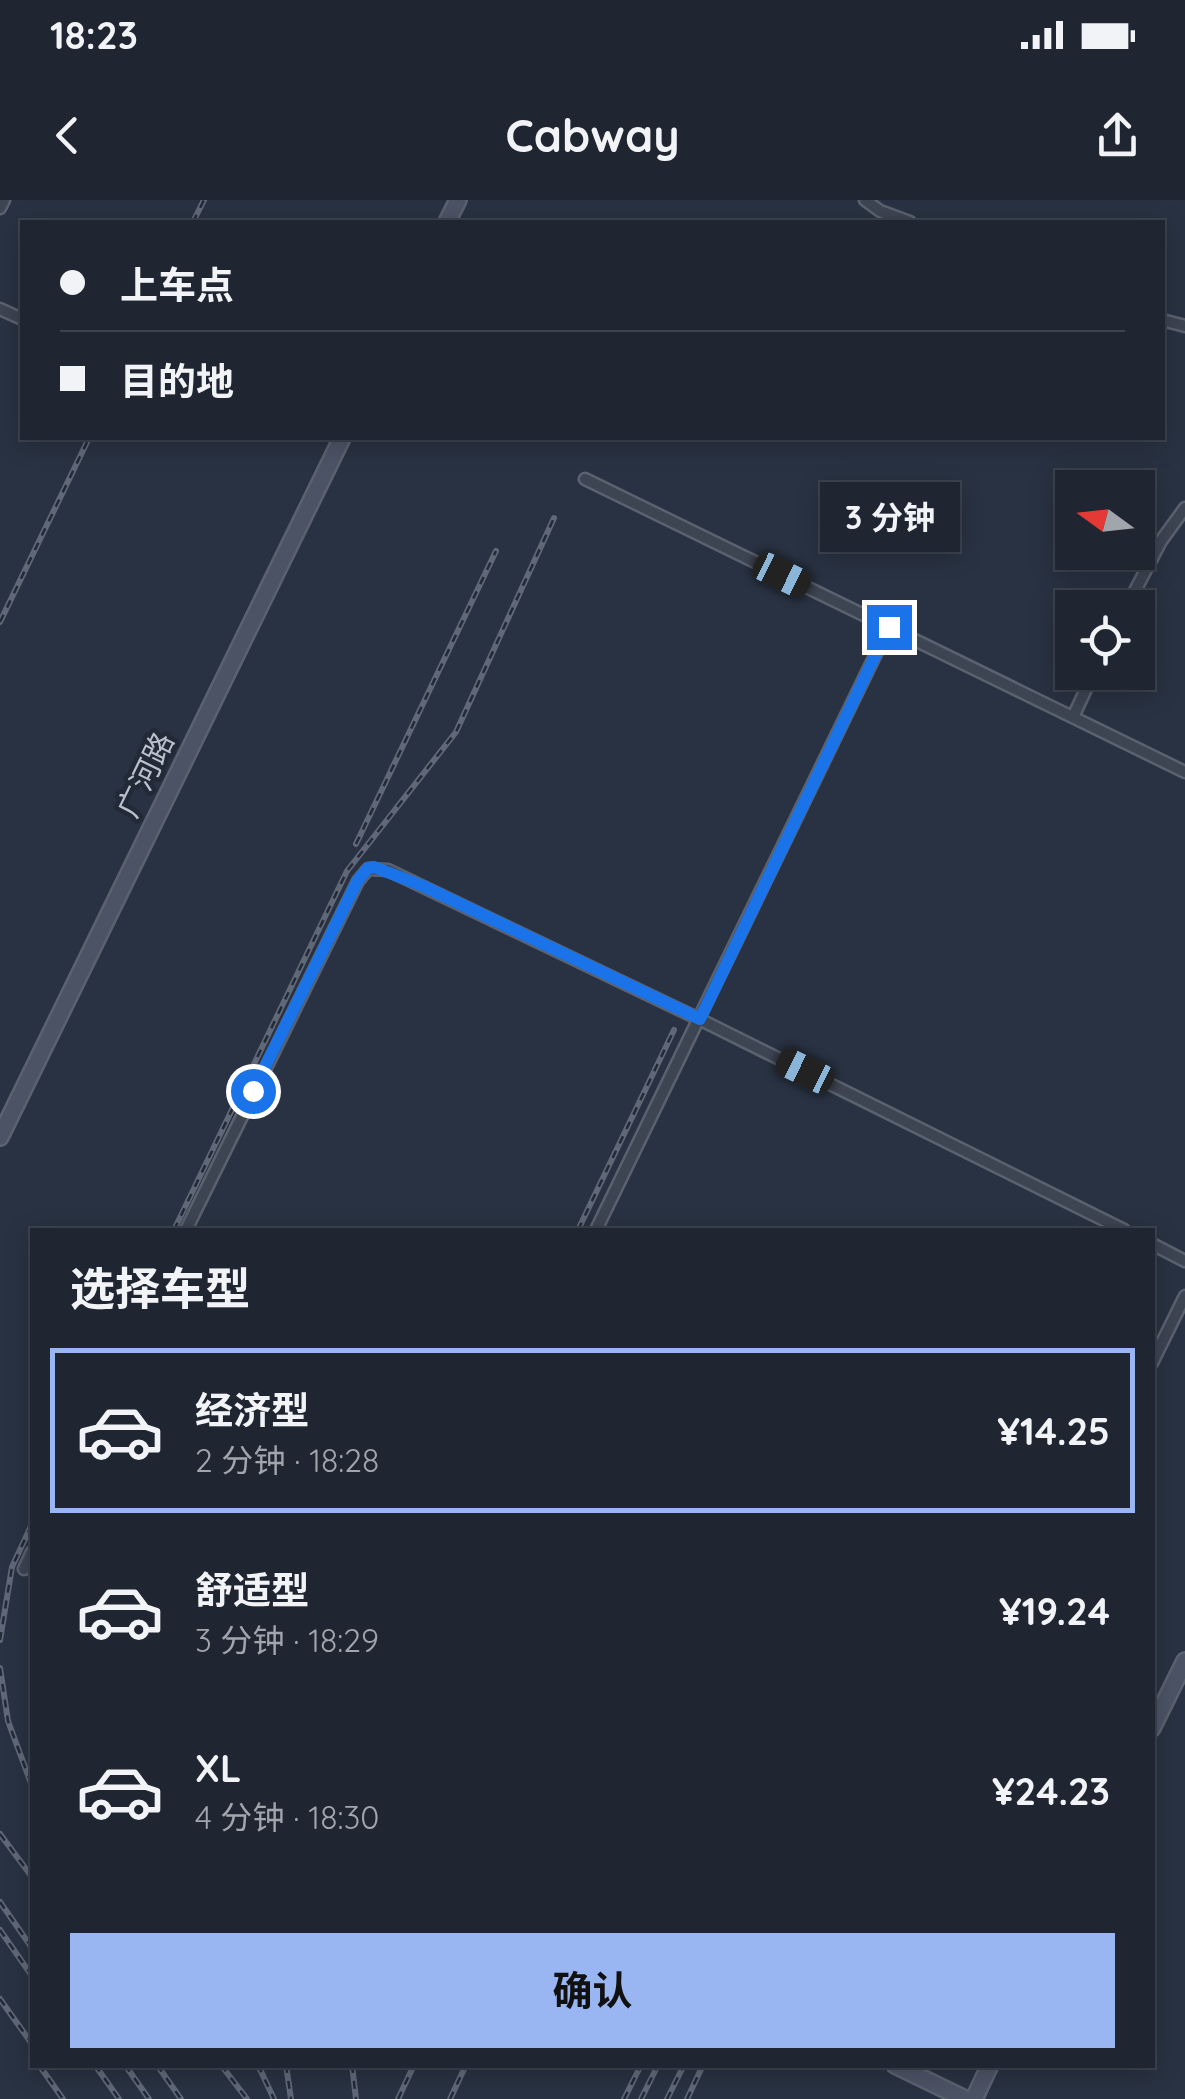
<!DOCTYPE html>
<html lang="zh">
<head>
<meta charset="utf-8">
<style>
  body { margin:0; font-family:Quicksand,"Noto Sans SC",sans-serif; background:#272e3a; color:#f1f3f6; height:100vh; display:flex; flex-direction:column; font-size:38px; white-space:nowrap }
  * { box-sizing:border-box; margin:0 }
  p { font-size:32px; color:#a1a5ac }
  .icon { flex:none; width:55px; height:55px; fill:none; stroke:currentColor; stroke-width:2; stroke-linecap:round; stroke-linejoin:round }
  .map { position:relative; flex:1; overflow:hidden }
  .drawer { position:absolute; left:30px; top:1028px; width:1125px; height:840px; display:flex; flex-direction:column; background:#1f2632; border-radius:0px; box-shadow:0 5px 25px #0003,0 0 0 2px #3c434d }
  .drawer>* { flex:none }
  .hud { position:absolute; left:20px; top:20px; width:1145px; height:220px; border-radius:0px; box-shadow:0 5px 25px #0003,0 0 0 2px #3c434d; display:grid; align-content:center; height:220px; padding:0 40px; background:#1f2632 }
  .needle { width:65px; rotate:285deg }
  .buttons { position:absolute; left:1055px; top:270px; display:grid; gap:20px }
  .buttons a { display:grid; place-items:center; width:100px; height:100px; border-radius:0px; background:#1f2632; box-shadow:0 5px 25px #0003,0 0 0 2px #3c434d; font-size:50px }
  .end { position:absolute; width:45px; height:45px; margin:-22px; border:12px solid #1a73e8; background:#fff; box-shadow:0 0 0 5px #fff }
  .from { border-radius:50% }
  .bubble { position:absolute; height:70px; border-radius:0px; background:#1f2632; box-shadow:0 5px 25px #0003,0 0 0 2px #3c434d; font-size:32px; font-weight:700; line-height:70px; text-align:center }
  .car { position:absolute; width:30px; height:60px; margin:-30px -15px; border-radius:12px; box-shadow:0 0 8px 2px #0007; background:linear-gradient(#222 24%,#8ab4d8 0 40%,#222 0 76%,#8ab4d8 0 86%,#222 0) }
  .hud b { display:flex; align-items:center; gap:35px; height:95px; font-size:38px }
  .hud b+b { border-top:2px solid #3c434d }
  .hud i { width:25px; height:25px; background:#f1f3f6 }
  ul { padding:0; list-style:none }
  li { display:flex; align-items:center; gap:30px; height:165px; margin:0 20px 15px; padding:0 20px; border:5px solid transparent; border-radius:0px }
  li div { flex:1 }
  li b { display:block; font-size:38px }
  li em { font-style:normal; font-weight:700 }
  li.on { border-color:#99b6f2 }
  li>.icon { width:90px; height:90px; stroke-width:1.5 }
  h2 { padding:0 40px; font-size:45px; line-height:120px }
  .primary-button { display:flex; gap:20px; margin-top:auto; padding:20px 40px }
  .primary-button a { flex:1; height:115px; border-radius:0px; background:#99b6f2; color:#111; font-size:40px; font-weight:700; line-height:115px; text-align:center }
  .status { display:flex; justify-content:space-between; align-items:center; height:70px; padding:0 50px; background:#1f2632; direction:ltr }
  .status svg { height:28px; fill:currentColor }
  header { display:flex; justify-content:space-between; align-items:center; height:130px; padding:0 40px; background:#1f2632; font-size:45px; font-weight:700 }
  .map>svg:first-child { display:block }
  .lines { fill:none; stroke-linecap:round; stroke-linejoin:round }
  .street-casing { stroke:#5b626f; stroke-width:15 }
  .secondary-casing { stroke:#5b626f; stroke-width:20 }
  .street { stroke:#3d4452; stroke-width:10 }
  .secondary { stroke:#4c5365; stroke-width:15 }
  .rail-casing { stroke:#606878; stroke-width:6 }
  .rail { stroke:#222937; stroke-width:2.5; stroke-dasharray:8; stroke-linecap:butt }
  .route { stroke:#1a73e8; stroke-width:12 }
  .labels { text-anchor:middle; stroke-width:9; stroke-linejoin:round; paint-order:stroke }
  .street-label { font-size:30px; fill:#bac0cc; stroke:#222937 }
</style>
</head>
<body>
<div class="status"><b>18:23</b><svg viewBox="0 0 49 12"><path d="M0 12V9h3v3zM5 12V6h3v6zM10 12V3h3v9zM15 12V0h3v12zM26 1h20v11H26zM47 4h2v5h-2z"/></svg></div>
<header><svg class="icon" aria-label="back" viewBox="0 0 24 24"><path d="M15 5l-7 7 7 7"/></svg>Cabway<svg class="icon" aria-label="share" viewBox="0 0 24 24"><path d="M12 15V3M7 8l5-5 5 5M5 13v7h14v-7"/></svg></header>
<div class="map">
<svg width="1185" height="1899" viewBox="0 0 1185 1899">
  <rect width="100%" height="100%" fill="#293242"/>
  <g class="lines">
    <g class="street-casing">
      <path id="street" d="M865 0 880 11 910 22
        M0 8 4 0
        M0 109 22 119
        M1162 120 1185 126
        M585 279 1185 572
        M1126 408 1161 341 1185 308
        M1073 517 1094 472
        M186 1030 358 681 368 669 388 670 699 819 1124 1030
        M596 1030 889 427
        M1152 1044 1185 1061
        M1152 1163 1185 1096
        M24 1369 32 1352"/>
    </g>
    <g class="secondary-casing">
      <path id="secondary" d="M447 22 458 0
        M0 937 342 238
        M1152 1528 1185 1461
        M895 1865 965 1899
        M974 1899 990 1865"/>
    </g>
    <use href="#street" class="street"/>
    <use href="#secondary" class="secondary"/>
    <g class="rail-casing">
      <path id="rail" d="M193 22 204 0
        M0 422 89 238
        M356 644 496 351
        M174 1030 347 671 456 532 554 318
        M578 1030 674 830
        M1075 1030 1076 1029
        M0 1440 12 1367 32 1324
        M0 1468 8 1521 32 1586
        M0 1634 32 1677
        M0 1702 32 1748
        M0 1730 32 1776
        M0 1799 32 1844
        M39 1865 63 1899
        M95 1865 119 1899
        M125 1865 149 1899
        M157 1865 181 1899
        M221 1865 247 1899
        M258 1865 274 1899
        M286 1865 291 1899
        M352 1865 356 1899
        M398 1899 414 1865
        M450 1899 466 1865
        M624 1899 641 1865
        M641 1899 658 1865
        M667 1899 684 1865
        M687 1899 703 1865"/>
    </g>
    <use href="#rail" class="rail"/>
  </g>
  <g class="lines">
    <path class="route" d="M253 891 358 680 368 668 374 667 423 686 700 819 889 427"/>
  </g>
  <g class="labels">
    <g class="street-label">
      <text transform="translate(146 575) rotate(-64)" y="10">广河路</text>
    </g>
  </g>
</svg>
<div class="buttons">
<a><svg class="needle" viewBox="-14 -14 28 28"><path d="M0-13l5 13h-10z" fill="#e53935"/><path d="M0 13l5-13h-10z" fill="#a1a5ac"/></svg></a>
<a><svg class="icon" aria-label="locate" viewBox="0 0 24 24"><circle cx="12" cy="12" r="6"/><path d="M12 2v4M12 18v4M2 12h4M18 12h4"/></svg></a>
</div>
<i class="end from" style="left:253px;top:891px"></i>
<i class="end" style="left:889px;top:427px"></i>
<div class="bubble" style="left:820px;top:282px;width:140px">3 分钟</div>
<i class="car" style="left:782px;top:375px;rotate:116deg"></i>
<i class="car" style="left:805px;top:871px;rotate:296deg"></i>
<div class="hud">
<b><i class="from"></i>上车点</b>
<b><i></i>目的地</b>
</div>
<section class="drawer">
<h2>选择车型</h2>
<ul>
<li class="on"><svg class="icon" aria-label="car" viewBox="0 0 24 24"><path d="M5 17H2v-5l4-1 3-4h7l3 4 3 1v5h-3M9 17h6M6 11h13"/><circle cx="7" cy="17" r="2"/><circle cx="17" cy="17" r="2"/></svg><div><b>经济型</b><p>2 分钟 · 18:28</p></div><em>¥14.25</em></li>
<li><svg class="icon" aria-label="car" viewBox="0 0 24 24"><path d="M5 17H2v-5l4-1 3-4h7l3 4 3 1v5h-3M9 17h6M6 11h13"/><circle cx="7" cy="17" r="2"/><circle cx="17" cy="17" r="2"/></svg><div><b>舒适型</b><p>3 分钟 · 18:29</p></div><em>¥19.24</em></li>
<li><svg class="icon" aria-label="car" viewBox="0 0 24 24"><path d="M5 17H2v-5l4-1 3-4h7l3 4 3 1v5h-3M9 17h6M6 11h13"/><circle cx="7" cy="17" r="2"/><circle cx="17" cy="17" r="2"/></svg><div><b>XL</b><p>4 分钟 · 18:30</p></div><em>¥24.23</em></li>
</ul>
<div class="primary-button"><a>确认</a></div>
</section>
</div>
</body>
</html>
